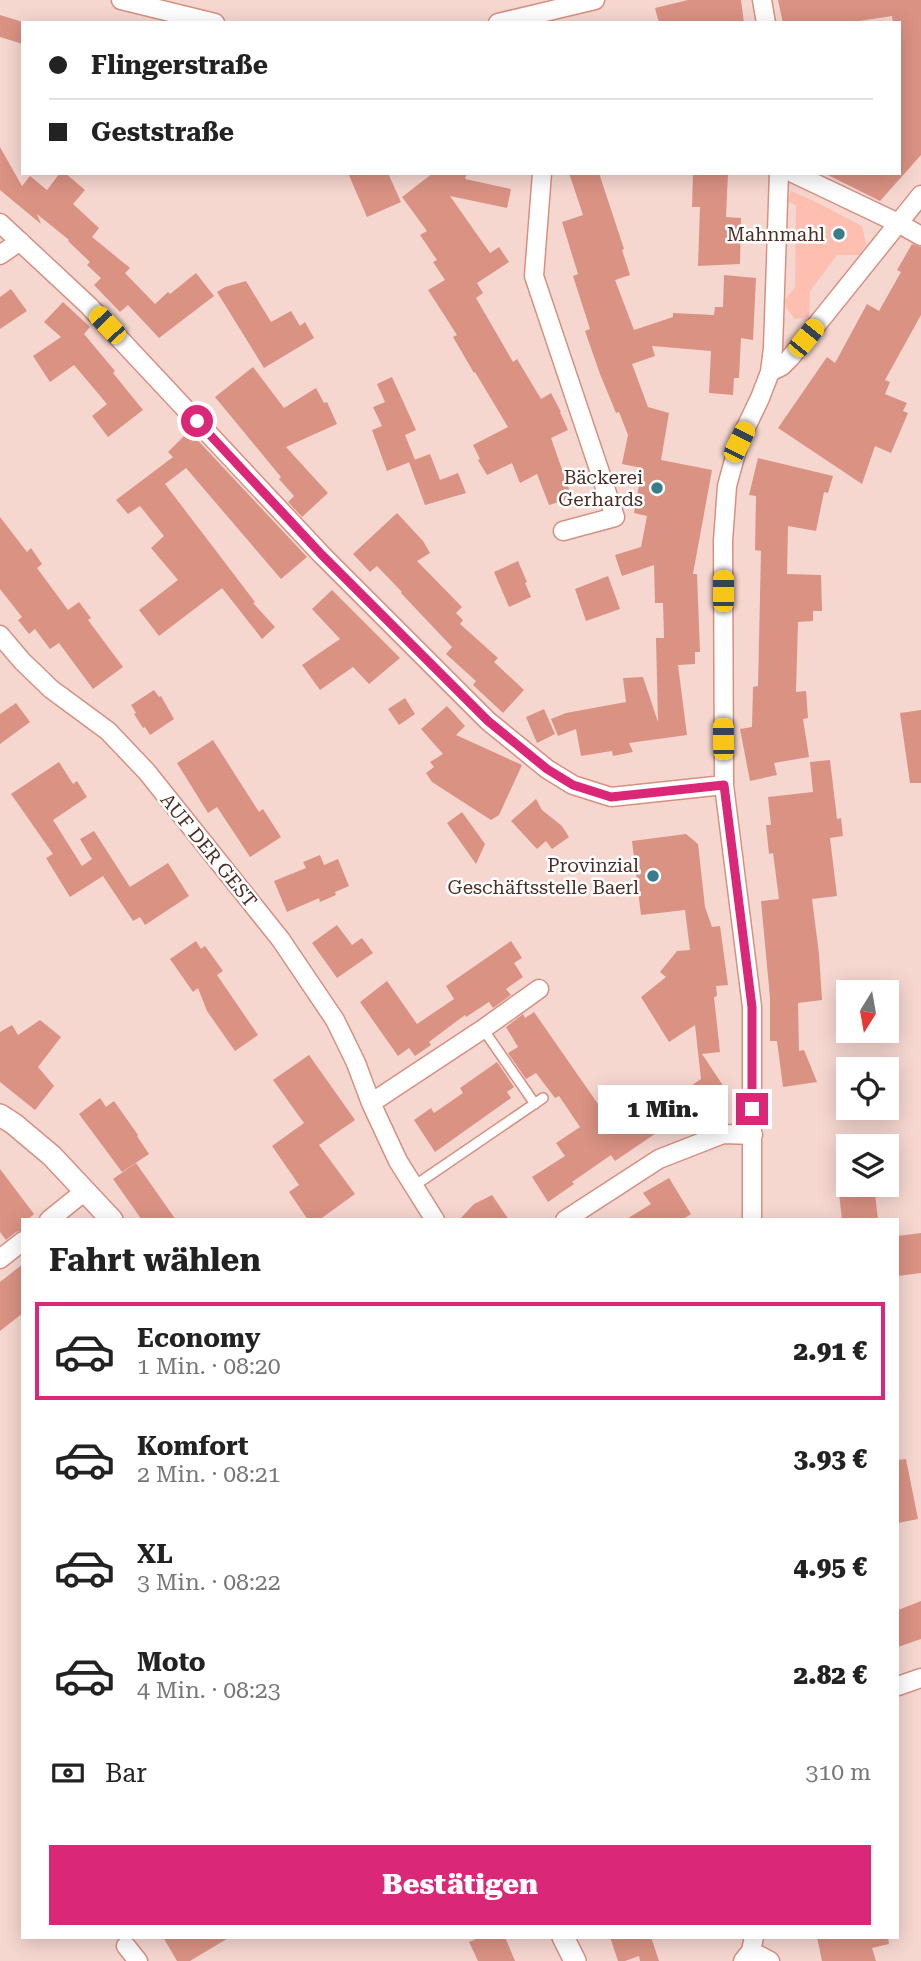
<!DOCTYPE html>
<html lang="de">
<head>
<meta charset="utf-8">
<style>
  body { margin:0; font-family:"Roboto Serif",serif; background:#f6f6f6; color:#222; height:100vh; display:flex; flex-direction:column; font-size:26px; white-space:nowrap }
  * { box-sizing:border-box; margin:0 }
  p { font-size:23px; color:#767676 }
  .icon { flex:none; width:38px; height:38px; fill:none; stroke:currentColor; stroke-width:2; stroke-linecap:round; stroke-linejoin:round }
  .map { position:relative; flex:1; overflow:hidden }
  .sheet { position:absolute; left:21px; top:1218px; width:878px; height:721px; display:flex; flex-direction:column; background:#fff; border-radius:0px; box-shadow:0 4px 18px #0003 }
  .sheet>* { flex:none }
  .top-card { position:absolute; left:21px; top:21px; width:880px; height:154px; border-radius:0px; box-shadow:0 4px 18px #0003; display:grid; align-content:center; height:154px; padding:0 28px; background:#fff }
  .needle { width:46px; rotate:191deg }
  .controls { position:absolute; left:836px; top:980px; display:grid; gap:14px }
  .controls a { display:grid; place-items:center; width:63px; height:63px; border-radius:0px; background:#fff; box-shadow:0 4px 18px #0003; font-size:35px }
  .end { position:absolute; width:32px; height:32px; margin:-16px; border:9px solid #db2777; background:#fff; box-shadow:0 0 0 4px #fff }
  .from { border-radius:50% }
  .bubble { position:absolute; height:49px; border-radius:0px; background:#fff; box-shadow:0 4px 18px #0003; font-size:23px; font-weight:800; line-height:49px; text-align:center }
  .car { position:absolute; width:21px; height:42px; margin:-21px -10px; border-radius:9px; box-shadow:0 0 5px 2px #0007; background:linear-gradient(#f5c518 24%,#345 0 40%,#f5c518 0 76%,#345 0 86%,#f5c518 0) }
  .top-card b { display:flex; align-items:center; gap:24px; height:66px; font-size:26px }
  .top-card b+b { border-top:2px solid #e0e0e0 }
  .top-card i { width:18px; height:18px; background:#222 }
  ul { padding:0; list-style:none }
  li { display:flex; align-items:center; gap:21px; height:98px; margin:0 14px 10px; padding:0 14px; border:4px solid transparent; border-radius:0px }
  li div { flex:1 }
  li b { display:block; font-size:26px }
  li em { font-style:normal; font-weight:800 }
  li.on { border-color:#db2777 }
  li>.icon { width:63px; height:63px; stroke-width:1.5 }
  h2 { padding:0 28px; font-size:32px; line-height:84px }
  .pay { display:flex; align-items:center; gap:18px; height:77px; padding:0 28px; font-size:26px }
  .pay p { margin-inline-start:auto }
  .primary-button { display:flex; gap:14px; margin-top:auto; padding:14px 28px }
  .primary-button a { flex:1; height:80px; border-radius:0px; background:#db2777; color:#fff; font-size:28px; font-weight:800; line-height:80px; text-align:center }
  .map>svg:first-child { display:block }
  .green { fill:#febeb0 }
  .building { fill:#da9283 }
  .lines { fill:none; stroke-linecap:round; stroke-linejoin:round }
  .service-casing { stroke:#d79080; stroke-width:12 }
  .minor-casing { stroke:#d79080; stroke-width:21 }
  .tertiary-casing { stroke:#d79080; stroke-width:24 }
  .service { stroke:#fff; stroke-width:9 }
  .minor { stroke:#fff; stroke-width:18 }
  .tertiary { stroke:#fff; stroke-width:21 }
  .route { stroke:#db2777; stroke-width:9 }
  .poi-dot { fill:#397d8b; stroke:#fff; stroke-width:2.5 }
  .labels { text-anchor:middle; stroke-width:5; stroke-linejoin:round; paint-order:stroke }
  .poi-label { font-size:19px; fill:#4a2d26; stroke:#fff; text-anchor:end }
  .street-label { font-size:19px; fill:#4a2d26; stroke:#fff }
</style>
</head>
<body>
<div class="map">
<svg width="921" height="1961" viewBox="0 0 921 1961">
  <rect width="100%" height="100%" fill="#f6d7d0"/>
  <path class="green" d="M791 191 814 201 862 226 866 244 859 255H837L810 291 809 317 795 319 786 307 785 300 795 287 796 206 788 201Z"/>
  <path class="building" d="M688 0H741L744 23H659L655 8Z
    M778 0H921V155L880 201 824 173H900V23H893L892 16 846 23H783Z
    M0 15 23 22V44L0 37Z
    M0 147 22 186 30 176 47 190 60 173H65L85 190 73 204 99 228 92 237 130 268 125 273 155 304 168 292 170 294 196 273 214 296 159 338 128 305 120 312 94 285 101 278 87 265 90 262 68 241 69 240 37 214 41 224 0 190Z
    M348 173H388L401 202 367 217Z
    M433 173H467L465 179 511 189 507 208 450 196 490 253 499 247 509 262 477 283 483 293 476 298 513 362 517 359 541 399 551 393 561 412H560L568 430 551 438 572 498 549 505 537 474 520 483 512 463 487 475 478 460 480 459 473 445 508 427 475 372 474 373 453 337 457 335 428 290 445 280 433 262 437 260 420 235 427 231 402 197Z
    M569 173H599L624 249 622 250 630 275 615 280 634 330 673 317V313L714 315 715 307H723L724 275 756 278 753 340 741 338 739 378H734L733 395 709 393 711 351 652 346 655 356 632 364 648 407 669 413 661 460 712 470 693 574H697L700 652H695V664L678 665 687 735 629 743 633 752 613 756 612 751 581 756 576 729 558 736 551 719 566 713 626 702 623 678 643 677 658 722 656 638H664L663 603H655L654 565 622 576 615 555 641 547 647 516 634 513 642 468 622 464 628 435 619 412 616 413 600 374 585 331 590 329 573 276 578 274 562 222 583 215Z
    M693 173H728L726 217 741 218 740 264 698 266 700 207H692Z
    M912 244 921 247V315L885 380 890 382 885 394 907 403 903 411 908 413 891 453 875 446 862 484 778 428 827 357 835 363 867 304 879 311 901 272 897 270Z
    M246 281 271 322 291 311 300 326 305 322 314 338 264 368 217 292 225 287Z
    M11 289 27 311 0 329V297Z
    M63 302 90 327 84 334 115 371 113 373 143 410 108 437 92 416 107 404 74 365 50 382 33 356 61 337 44 322Z
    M253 367 284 408 316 388 324 403 327 402 337 424 286 447 328 493 302 517 288 502 294 496 279 479 281 477 215 397Z
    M392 377 416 430 405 435 415 460 387 471 372 430 382 426 373 407 385 402 377 384Z
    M189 431 307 557 281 579 186 468 165 484 255 602 253 603 275 627 262 639 222 588 159 636 139 610 178 580 151 548 164 536 140 506 128 514 116 500 173 457 168 452Z
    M430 454 440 480 458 473 466 493 425 505 409 462Z
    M758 458 833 476 828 493 824 492 816 531 788 526 787 574 821 575 822 611H813V621L798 622 796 692 806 691 808 718 803 719 809 757 774 763 777 775 750 781 740 729 752 727 753 687 758 686 761 551 755 550 756 496 749 495Z
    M397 513 423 541 430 553 417 561 462 607 456 613 463 620 460 624 498 658 494 662 524 690 503 713 473 685 476 681 446 654 452 647 401 593 402 592 377 566 370 572 353 554Z
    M0 517 27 552 31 548 42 564 37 568 68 610 79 602 91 618 88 620 123 667 93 689 59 643 50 649 35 629 29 634 18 620 22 617 0 589Z
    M518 561 527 582 525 583 531 597 509 607 494 572Z
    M608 576 620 609 586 621 575 589Z
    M332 590 400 658 369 684 353 667 320 690 302 665 340 639 312 609Z
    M154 690 159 697 161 696 174 719 150 735 145 727 143 728 134 714 136 713 131 705Z
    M405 698 415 714 399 725 388 709Z
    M16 703 30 722 0 744V714Z
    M447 706 465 726 456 735 522 765 499 815 491 820 432 782 426 773 434 767 430 762 443 754 421 729Z
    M544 709 555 734 537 743 526 717Z
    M921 710V783H910L900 713Z
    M213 740 259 812 263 809 281 837 250 857 217 807 208 813 177 763Z
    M830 760 837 819 841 818 843 836 830 838 837 896 812 899 819 954 822 1000 798 1003 799 1051 804 1050 817 1082 783 1087 777 1041H770V998L761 901 779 899 773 853 769 854 766 825H771L768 797 813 792 810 762Z
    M59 762 73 784 77 781 87 797 53 820 82 866 92 859 80 839 94 831 130 887 168 863 189 896 145 925 140 917 133 921 103 876 70 897 46 858 53 854 11 794Z
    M536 799 542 810 562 826 569 837 552 849 546 841 537 849 511 821Z
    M462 812 485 844 476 864 447 823Z
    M686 834 698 844 705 907 712 927 720 926 728 985 716 986 717 996 714 997 720 1052 702 1054 724 1087 615 1161 611 1155 572 1182 574 1184 548 1202 532 1177 565 1156 556 1143 580 1127 559 1096 555 1098 536 1073 526 1079 508 1053 518 1047 506 1027 523 1014 525 1018 534 1012 598 1104 624 1086 645 1117 701 1079 695 1025 669 1042 641 997 666 977 660 972 677 951 690 950 685 910 641 915 632 841Z
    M320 855 324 865 338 859 349 886 335 892 336 895 320 902 319 898 287 912 274 881 306 868 303 862Z
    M337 925 352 945 362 938 373 953 337 978 312 943Z
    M196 941 201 949 205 946 223 971 217 975 258 1035 235 1051 207 1011 198 988 193 992 170 959Z
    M511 941 522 958 514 963 523 977 506 989 511 995 493 1008 489 1002 466 1017 465 1015 429 1042 431 1045 415 1056 409 1048 398 1056 360 1002 387 981 417 1024 454 999 446 986Z
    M40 1020 61 1037 38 1067 54 1086 35 1110 0 1082V1032L12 1025 18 1035Z
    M309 1055 355 1120 319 1145 355 1194 319 1220H308L289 1192 299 1185 272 1146 304 1123 273 1080Z
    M497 1062 514 1087 507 1092 511 1098 435 1152 414 1120 431 1108 434 1113 463 1093 460 1088Z
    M100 1098 106 1107 114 1101 138 1135 137 1136 149 1154 122 1172 79 1114Z
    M136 1163 176 1220H142L113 1179Z
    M0 1169 34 1214 27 1220H23V1230L16 1232 6 1240 0 1232Z
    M669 1178 691 1214 682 1220H625L651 1204 643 1193Z
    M838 1185H874L878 1220H842Z
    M492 1195 509 1220H459L474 1204Z
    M921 1233V1273L898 1276V1236Z
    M23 1264V1313L0 1331V1282Z
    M906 1459 918 1519 898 1523V1460Z
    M921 1601V1639L898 1647V1610Z
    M163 1937H230L190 1961H177Z
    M481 1937H505L515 1961H478L469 1942Z
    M610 1937H651L659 1961H640L639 1956 625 1961H618Z
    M817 1937H888L889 1944 872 1948 876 1961H822Z"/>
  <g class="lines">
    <g class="service-casing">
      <path id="service" d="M483 1029 535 1104
        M414 1186 543 1098"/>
    </g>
    <g class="minor-casing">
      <path id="minor" d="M121 0 215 23
        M762 0 766 23
        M498 23 595 0
        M542 173 534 276 615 517 563 531
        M793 173 898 223 921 236
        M0 223 89 306 322 555 488 721 547 769 573 785 611 797 724 785
        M0 255 20 241
        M770 372 782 366 790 358 921 195
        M0 635 22 661 51 689 108 731 147 772 281 940 335 1020 356 1063 371 1103 398 1161 435 1220
        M371 1103 483 1029 539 989
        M49 1220 85 1191
        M565 1220 659 1159 723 1134 753 1135
        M752 1220V1007L724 785 723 541 727 486 739 442 760 398 770 372 773 348 779 173
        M0 1259 23 1241
        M898 1686 921 1678
        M126 1946 138 1961
        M751 1951 770 1961
        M743 1961 751 1951 754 1937"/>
    </g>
    <g class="tertiary-casing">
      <path id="tertiary" d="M0 1115 14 1124 52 1156 112 1220
        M563 1937 575 1961"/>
    </g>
    <use href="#service" class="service"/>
    <use href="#minor" class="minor"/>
    <use href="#tertiary" class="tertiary"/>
  </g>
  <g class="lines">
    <path class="route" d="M197 421 322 555 488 721 547 769 573 785 611 797 724 785 752 1007V1109"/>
  </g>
  <g class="poi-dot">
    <circle cx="839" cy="234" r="7"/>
    <circle cx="657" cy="488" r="7"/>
    <circle cx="653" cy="876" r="7"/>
  </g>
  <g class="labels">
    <g class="poi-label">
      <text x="825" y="241">Mahnmahl</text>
      <text x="643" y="484">Bäckerei<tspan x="643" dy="22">Gerhards</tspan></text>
      <text x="639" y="872">Provinzial<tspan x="639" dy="22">Geschäftsstelle Baerl</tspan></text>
    </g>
    <g class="street-label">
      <text transform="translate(209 850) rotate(51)" y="7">AUF DER GEST</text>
    </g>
  </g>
</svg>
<div class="controls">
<a><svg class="needle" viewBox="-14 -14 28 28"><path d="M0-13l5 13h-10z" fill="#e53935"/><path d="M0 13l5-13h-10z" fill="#767676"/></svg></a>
<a><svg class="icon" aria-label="locate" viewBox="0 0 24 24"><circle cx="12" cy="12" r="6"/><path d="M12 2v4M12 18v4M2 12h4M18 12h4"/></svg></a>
<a><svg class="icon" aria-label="layers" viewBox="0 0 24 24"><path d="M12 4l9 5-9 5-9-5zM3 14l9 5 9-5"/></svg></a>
</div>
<i class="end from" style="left:197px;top:421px"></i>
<i class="end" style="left:752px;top:1109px"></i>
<div class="bubble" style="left:598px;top:1085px;width:130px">1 Min.</div>
<i class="car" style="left:107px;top:325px;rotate:317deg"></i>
<i class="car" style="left:806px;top:338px;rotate:39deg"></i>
<i class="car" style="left:739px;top:442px;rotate:26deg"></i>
<i class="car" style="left:723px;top:591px;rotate:0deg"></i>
<i class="car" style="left:723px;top:739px;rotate:359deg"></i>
<div class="top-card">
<b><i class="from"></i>Flingerstraße</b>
<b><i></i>Geststraße</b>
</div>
<section class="sheet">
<h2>Fahrt wählen</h2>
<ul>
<li class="on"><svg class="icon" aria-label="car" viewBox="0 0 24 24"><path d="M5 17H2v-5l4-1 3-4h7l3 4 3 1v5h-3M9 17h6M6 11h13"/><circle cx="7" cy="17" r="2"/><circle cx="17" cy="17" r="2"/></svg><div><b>Economy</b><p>1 Min. · 08:20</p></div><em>2.91 €</em></li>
<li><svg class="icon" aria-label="car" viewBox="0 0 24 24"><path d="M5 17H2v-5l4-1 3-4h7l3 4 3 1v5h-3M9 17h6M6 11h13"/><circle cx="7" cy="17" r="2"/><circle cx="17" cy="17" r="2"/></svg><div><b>Komfort</b><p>2 Min. · 08:21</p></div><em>3.93 €</em></li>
<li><svg class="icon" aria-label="car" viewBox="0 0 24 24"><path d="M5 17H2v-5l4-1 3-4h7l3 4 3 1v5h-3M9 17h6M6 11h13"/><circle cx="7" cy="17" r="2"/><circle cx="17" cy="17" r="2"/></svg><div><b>XL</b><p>3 Min. · 08:22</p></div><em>4.95 €</em></li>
<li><svg class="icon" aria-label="car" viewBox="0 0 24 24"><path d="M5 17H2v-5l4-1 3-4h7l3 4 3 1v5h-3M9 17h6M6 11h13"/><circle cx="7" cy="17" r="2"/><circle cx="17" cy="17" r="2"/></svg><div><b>Moto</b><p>4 Min. · 08:23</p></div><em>2.82 €</em></li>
</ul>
<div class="pay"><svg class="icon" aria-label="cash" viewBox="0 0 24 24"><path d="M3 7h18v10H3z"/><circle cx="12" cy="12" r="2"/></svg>Bar<p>310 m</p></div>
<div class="primary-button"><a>Bestätigen</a></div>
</section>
</div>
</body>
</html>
